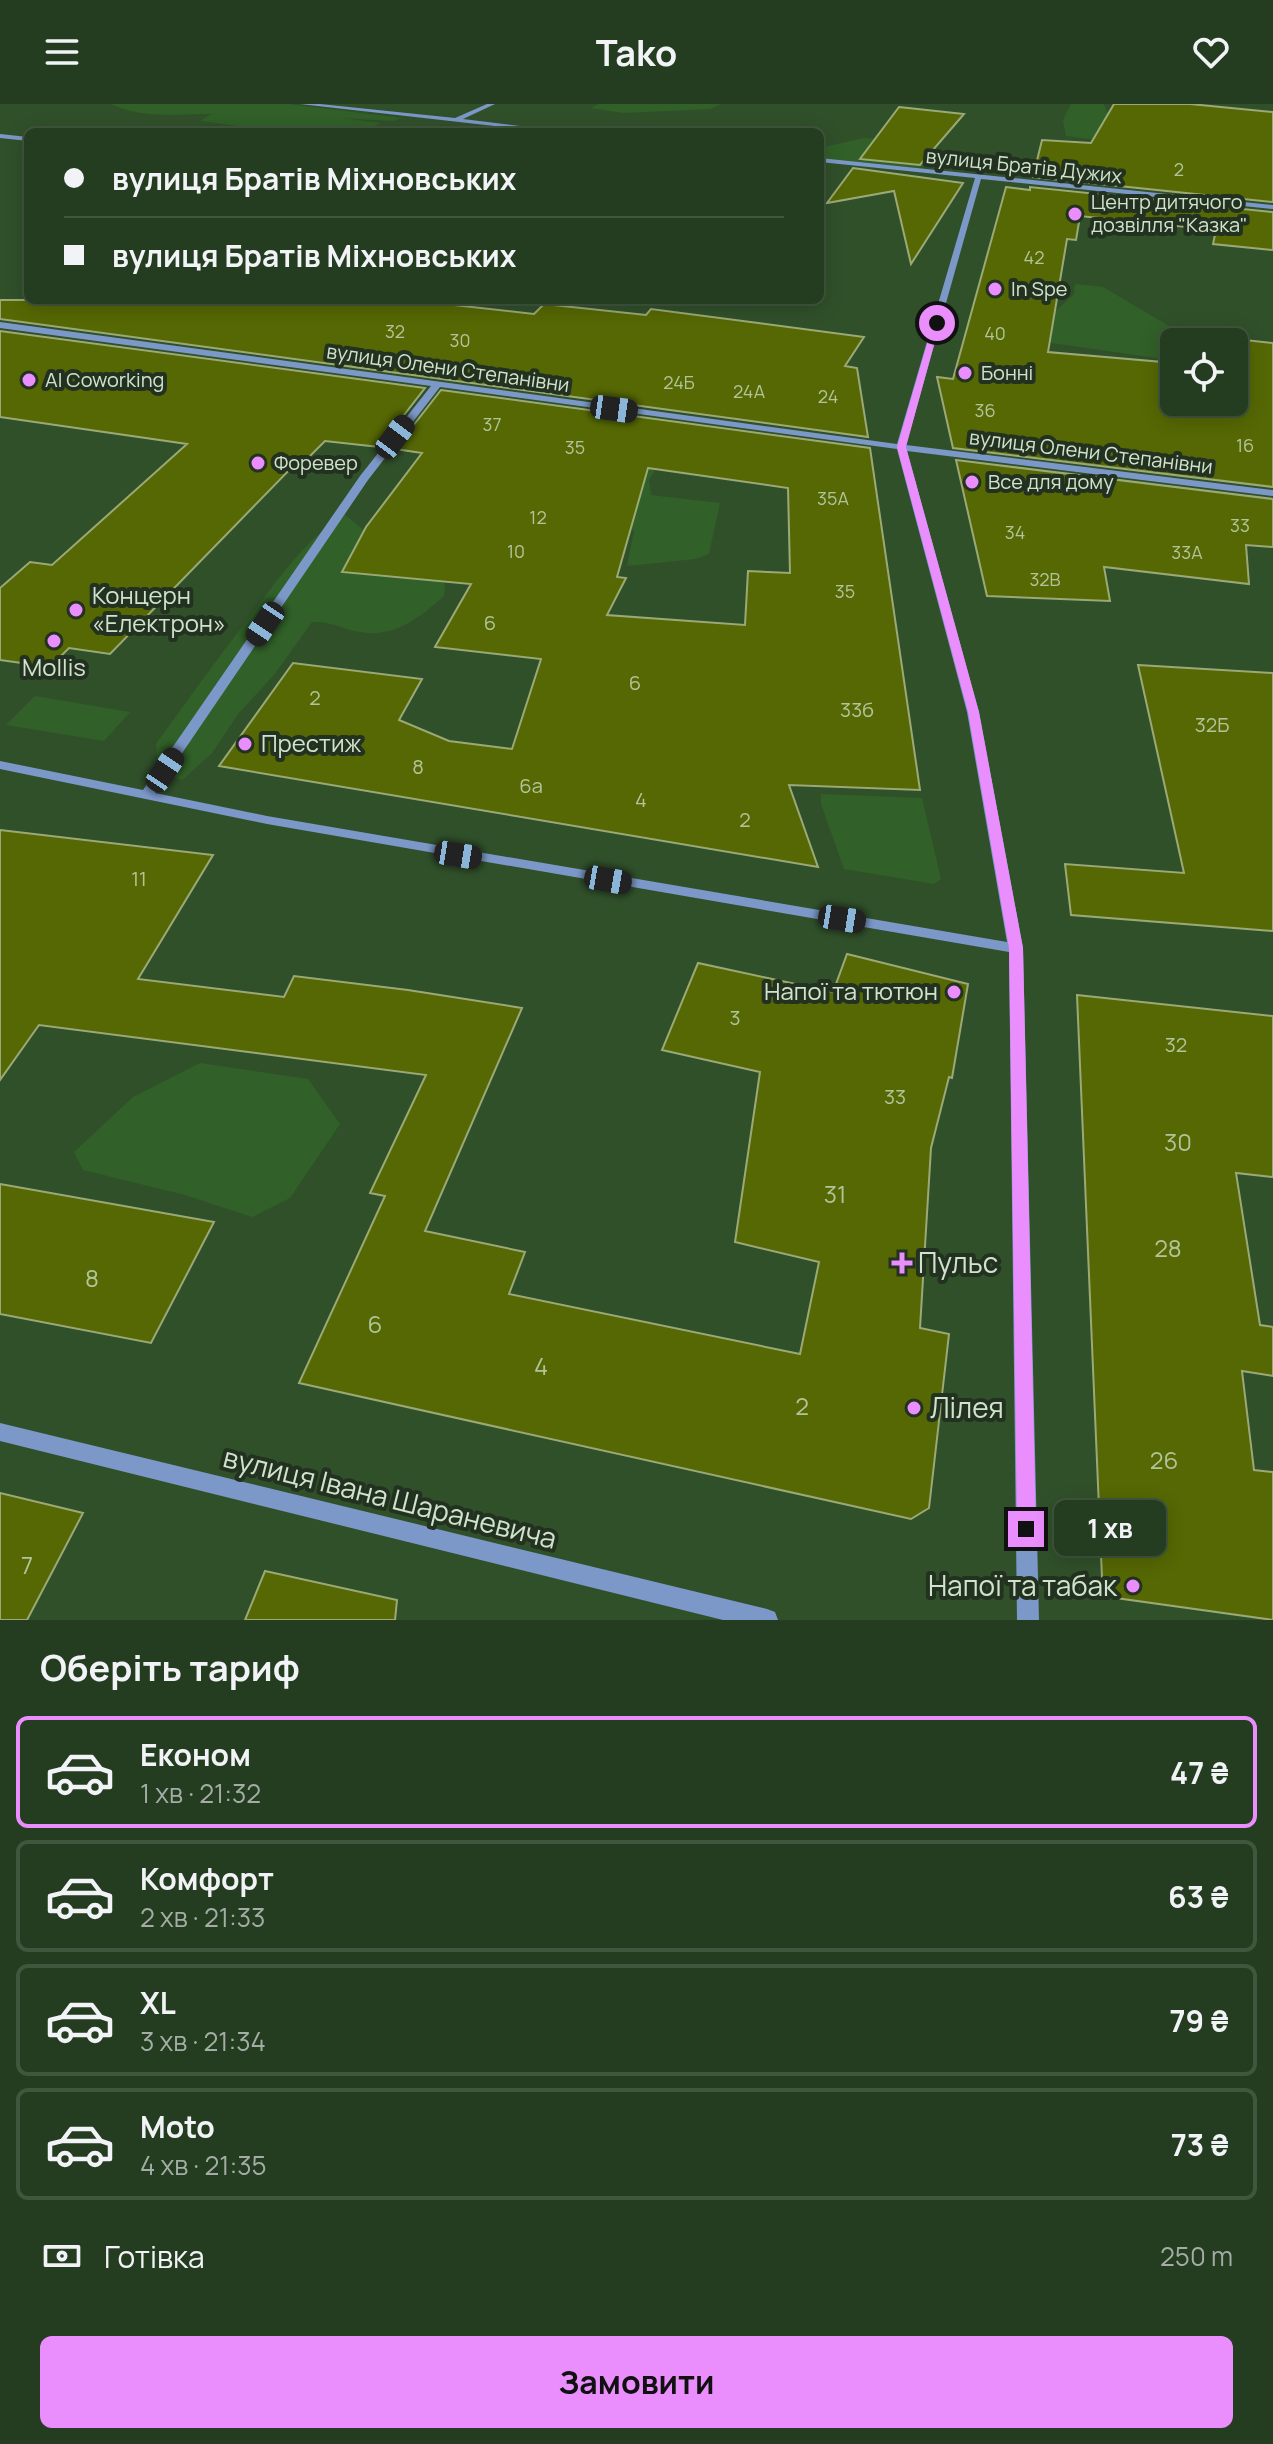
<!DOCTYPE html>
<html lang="uk">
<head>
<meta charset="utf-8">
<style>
  body { margin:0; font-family:Manrope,sans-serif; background:#30472d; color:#f1f3f6; height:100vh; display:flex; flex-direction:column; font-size:30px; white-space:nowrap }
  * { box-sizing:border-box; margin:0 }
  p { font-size:26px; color:#a3ada5 }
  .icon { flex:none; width:44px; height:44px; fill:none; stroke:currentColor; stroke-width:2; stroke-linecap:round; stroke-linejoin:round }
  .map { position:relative; height:1516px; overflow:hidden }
  .panel { display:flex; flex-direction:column; background:#243c20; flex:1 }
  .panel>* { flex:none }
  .banner { position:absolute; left:24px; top:24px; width:800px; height:176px; border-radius:12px; box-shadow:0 4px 20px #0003,0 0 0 2px #41563e; display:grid; align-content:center; height:176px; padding:0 40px; background:#243c20 }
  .fabs { position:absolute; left:1160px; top:224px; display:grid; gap:16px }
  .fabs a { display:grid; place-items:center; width:88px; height:88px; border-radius:12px; background:#243c20; box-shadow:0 4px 20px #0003,0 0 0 2px #41563e; font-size:40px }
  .end { position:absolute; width:36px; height:36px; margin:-18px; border:10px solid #ea8dfd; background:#111; box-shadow:0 0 0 4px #111 }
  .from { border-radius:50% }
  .bubble { position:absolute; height:56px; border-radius:12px; background:#243c20; box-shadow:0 4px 20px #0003,0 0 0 2px #41563e; font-size:26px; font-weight:700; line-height:56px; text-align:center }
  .car { position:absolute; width:24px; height:48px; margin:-24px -12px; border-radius:10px; box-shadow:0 0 6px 2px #0007; background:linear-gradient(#222 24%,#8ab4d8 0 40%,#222 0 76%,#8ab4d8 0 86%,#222 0) }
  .banner b { display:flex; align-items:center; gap:28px; height:76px; font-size:30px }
  .banner b+b { border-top:2px solid #41563e }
  .banner i { width:20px; height:20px; background:#f1f3f6 }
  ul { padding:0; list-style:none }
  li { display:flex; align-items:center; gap:24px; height:112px; margin:0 16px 12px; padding:0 24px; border:4px solid #41563e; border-radius:12px }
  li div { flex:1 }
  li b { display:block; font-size:30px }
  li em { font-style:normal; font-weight:700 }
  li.current { border-color:#ea8dfd }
  li>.icon { width:72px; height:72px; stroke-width:1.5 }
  h2 { padding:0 40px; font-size:36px; line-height:96px }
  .pay { display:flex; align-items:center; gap:20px; height:88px; padding:0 40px; font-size:30px }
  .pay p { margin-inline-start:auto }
  .button { display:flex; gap:16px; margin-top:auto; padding:16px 40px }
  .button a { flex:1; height:92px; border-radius:12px; background:#ea8dfd; color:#111; font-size:32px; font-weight:700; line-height:92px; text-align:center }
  header { display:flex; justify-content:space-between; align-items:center; height:104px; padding:0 40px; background:#243c20; font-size:36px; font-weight:700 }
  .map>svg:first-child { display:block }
  .green { fill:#316028 }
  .building { fill:#566804; stroke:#9ba976; stroke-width:2; fill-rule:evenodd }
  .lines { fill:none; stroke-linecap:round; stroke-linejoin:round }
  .minor { fill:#7c98c8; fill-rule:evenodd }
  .route { fill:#ea8dfd }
  .poi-dot { fill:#ea8dfd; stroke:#233120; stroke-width:3 }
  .labels { text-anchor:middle; stroke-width:8; stroke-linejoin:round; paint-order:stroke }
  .far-number-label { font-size:18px; fill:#b2c49a }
  .far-street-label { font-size:20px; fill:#d0e3cc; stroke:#233120 }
  .far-poi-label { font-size:20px; fill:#d0e3cc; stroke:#233120; text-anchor:start }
  .number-label { font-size:20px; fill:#b2c49a }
  .poi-label { font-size:24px; fill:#d0e3cc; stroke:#233120; text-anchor:start }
  .near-number-label { font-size:24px; fill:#b2c49a }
  .near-poi-label { font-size:28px; fill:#d0e3cc; stroke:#233120; text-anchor:start }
  .near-street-label { font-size:28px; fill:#d0e3cc; stroke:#233120 }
</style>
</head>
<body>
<header><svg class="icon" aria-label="menu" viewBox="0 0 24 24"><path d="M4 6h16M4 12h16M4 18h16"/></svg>Tako<svg class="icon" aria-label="heart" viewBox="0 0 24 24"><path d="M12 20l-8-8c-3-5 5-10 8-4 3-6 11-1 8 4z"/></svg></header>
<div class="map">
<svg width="1273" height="1516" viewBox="0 0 1273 1516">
  <rect width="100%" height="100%" fill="#30502a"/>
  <path class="green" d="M288 0 402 14 393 17 339 14 381 19C344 41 245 22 200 17L211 10C178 10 143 15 111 0Z
    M599 0H722L710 5 624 9 590 4Z
    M1071 0H1104L1111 17 1184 47 1066 32 1063 16Z
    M864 34 901 37 931 44 937 53 930 61 918 64 820 54V44Z
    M1075 180 1103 183 1169 222 1215 238H1174V259L1157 254 1037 237 1045 217 1074 190Z
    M660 358 649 376 651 391 720 399 709 450 696 455 627 462 634 427 616 407 461 377Z
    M344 410 365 427 447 450 444 492C418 515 392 536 355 527 340 523 328 517 312 518L274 571 238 610 212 649 182 676 158 667 156 640C186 598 216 556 248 515 277 476 304 438 344 410Z
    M35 592 130 608 104 637 6 621Z
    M821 690 922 694 941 775 934 780 844 765 821 700Z
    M200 959 308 975 340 1020 290 1094 252 1113 185 1091 83 1066 74 1048 133 993Z"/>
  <path class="building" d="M1114 0H1190L1273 8V98L1033 73 1042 36 1091 39Z
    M899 3 964 10 920 61 860 55Z
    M853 64 963 79 911 160 894 87 827 99Z
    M1006 83 1030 86V83L1273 108V146L1213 140 1216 126 1080 112 1076 136 1067 135 1048 248 1174 259V298H1234V238H1209L1210 232 1273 239V383L953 344 937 273 953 275Z
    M0 196H409L534 210 544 200 646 211 651 205 864 233 845 262 857 264 868 333 0 215Z
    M0 227 425 284 379 343 325 337 304 358 298 357 110 550 69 544 50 563 0 556V484L30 458 52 461 187 340 0 313Z
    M441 286 870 344 920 686 789 681 818 763 219 662 293 559 422 575 399 616 449 637 512 645 541 555 435 543 471 480 342 468 366 423 422 349 395 345ZM648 364 788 384 790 469 748 467 745 521 607 511 626 474 617 473Z
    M956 356 1273 395V443L1246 441 1249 480 1104 463 1110 497 987 492Z
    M1138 561 1273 569V827L1071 811 1065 760 1184 769Z
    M0 726 213 751 138 875 284 893 294 872 408 886 522 904 425 1127 525 1148 509 1190 800 1250 819 1158 735 1138 760 968 662 946 698 859 833 888 847 850 968 880 952 974 949 973 931 1044 920 1224 949 1230 929 1404 911 1415 299 1279 385 1092 370 1089 426 971 39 921 0 976Z
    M1077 891 1273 912V1073L1236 1069 1260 1221 1273 1223V1272L1242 1267 1254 1366 1273 1368V1516L1116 1494 1102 1474Z
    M0 1080 214 1118 151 1239 0 1210Z
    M0 1389 83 1409 27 1516H0Z
    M265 1467 397 1496 395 1516H245Z"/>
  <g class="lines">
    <path class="minor" d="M300 0H320L455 14 487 0H495L463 15 568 28H547Z
      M0 30 28 33V37L0 34Z
      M820 54 1273 101V105L981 75 906 341 1273 386V392L907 347 979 608 1023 844 1039 1516H1017L1009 848 267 720 0 665V657L143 686 360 372 431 282 0 224V218L897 340 975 74 820 58ZM440 283 897 345 967 608 1007 838 267 712 155 689 368 376Z
      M0 1319 767 1505 775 1508 778 1516H723L0 1337Z"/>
  </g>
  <path class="route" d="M937 216 940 219 906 343 979 608 1023 844 1036 1425 1033 1431 1026 1434 1020 1431 1017 1425 1009 844 968 608 897 343 933 219Z"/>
  <g class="poi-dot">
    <circle cx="1075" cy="110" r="8"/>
    <circle cx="995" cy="185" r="8"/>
    <circle cx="965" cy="269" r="8"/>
    <circle cx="29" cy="276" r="8"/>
    <circle cx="258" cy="359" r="8"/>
    <circle cx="972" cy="378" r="8"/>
    <circle cx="76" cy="506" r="8"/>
    <circle cx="54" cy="537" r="8"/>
    <circle cx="245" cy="640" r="8"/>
    <circle cx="954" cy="888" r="8"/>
    <path d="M898 1147h8v8h8v8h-8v8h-8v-8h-8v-8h8z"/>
    <circle cx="914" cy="1304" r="8"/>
    <circle cx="1133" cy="1482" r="8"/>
  </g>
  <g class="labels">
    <g class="far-number-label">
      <text x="1179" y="72">2</text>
      <text x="1034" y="160">42</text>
      <text x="395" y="234">32</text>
      <text x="995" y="236">40</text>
      <text x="460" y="243">30</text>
      <text x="679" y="285">24Б</text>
      <text x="749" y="294">24А</text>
      <text x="828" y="299">24</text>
      <text x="985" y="313">36</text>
      <text x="492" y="327">37</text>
      <text x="1245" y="348">16</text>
      <text x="575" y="350">35</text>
      <text x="833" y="401">35А</text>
      <text x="538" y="420">12</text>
      <text x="1240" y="428">33</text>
      <text x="1015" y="435">34</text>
      <text x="516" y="454">10</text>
      <text x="1187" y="455">33А</text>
      <text x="1045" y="482">32В</text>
      <text x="845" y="494">35</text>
    </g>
    <g class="far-street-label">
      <text transform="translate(1024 62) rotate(6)" y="7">вулиця Братів Дужих</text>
      <text transform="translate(448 264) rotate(8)" y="7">вулиця Олени Степанівни</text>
      <text transform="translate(1091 348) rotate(7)" y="7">вулиця Олени Степанівни</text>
    </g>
    <g class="far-poi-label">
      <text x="1091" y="105">Центр дитячого<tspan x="1091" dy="23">дозвілля "Казка"</tspan></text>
      <text x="1011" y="192">In Spe</text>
      <text x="981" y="276">Бонні</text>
      <text x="45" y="283">AI Coworking</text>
      <text x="274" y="366">Форевер</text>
      <text x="988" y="385">Все для дому</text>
    </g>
    <g class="number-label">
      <text x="490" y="526">6</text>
      <text x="635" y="586">6</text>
      <text x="315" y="601">2</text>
      <text x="857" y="613">33б</text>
      <text x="1212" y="628">32Б</text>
      <text x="418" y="670">8</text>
      <text x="531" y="689">6а</text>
      <text x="641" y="703">4</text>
      <text x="745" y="723">2</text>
      <text x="139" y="782">11</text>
      <text x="735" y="921">3</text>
      <text x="1176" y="948">32</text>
      <text x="895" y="1000">33</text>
    </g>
    <g class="poi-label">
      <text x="92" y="500">Концерн<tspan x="92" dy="28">«Електрон»</tspan></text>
      <text x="54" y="572" text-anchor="middle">Mollis</text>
      <text x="261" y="648">Престиж</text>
      <text x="938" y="896" text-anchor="end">Напої та тютюн</text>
    </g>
    <g class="near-number-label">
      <text x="1178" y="1047">30</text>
      <text x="835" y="1099">31</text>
      <text x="1168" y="1153">28</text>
      <text x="92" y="1183">8</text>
      <text x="375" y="1229">6</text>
      <text x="541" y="1271">4</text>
      <text x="802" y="1311">2</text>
      <text x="1164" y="1365">26</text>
      <text x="27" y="1470">7</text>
    </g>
    <g class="near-poi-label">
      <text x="918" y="1169">Пульс</text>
      <text x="930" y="1314">Лілея</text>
      <text x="1117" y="1492" text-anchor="end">Напої та табак</text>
    </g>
    <g class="near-street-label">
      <text transform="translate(390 1394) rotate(14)" y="10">вулиця Івана Шараневича</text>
    </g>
  </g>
</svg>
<div class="fabs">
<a><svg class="icon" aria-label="locate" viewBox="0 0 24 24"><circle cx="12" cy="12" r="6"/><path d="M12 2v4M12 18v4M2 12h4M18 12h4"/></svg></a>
</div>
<i class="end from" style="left:937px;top:219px"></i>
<i class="end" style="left:1026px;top:1425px"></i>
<div class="bubble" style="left:1054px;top:1396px;width:112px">1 хв</div>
<i class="car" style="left:614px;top:305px;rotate:98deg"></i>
<i class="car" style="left:395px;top:333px;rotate:37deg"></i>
<i class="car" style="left:265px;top:520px;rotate:214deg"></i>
<i class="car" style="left:165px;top:666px;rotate:34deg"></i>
<i class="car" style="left:458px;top:751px;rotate:99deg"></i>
<i class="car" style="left:608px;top:776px;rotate:100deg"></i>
<i class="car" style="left:842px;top:815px;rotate:99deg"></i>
<div class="banner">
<b><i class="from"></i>вулиця Братів Міхновських</b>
<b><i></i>вулиця Братів Міхновських</b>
</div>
</div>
<section class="panel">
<h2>Оберіть тариф</h2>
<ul>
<li class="current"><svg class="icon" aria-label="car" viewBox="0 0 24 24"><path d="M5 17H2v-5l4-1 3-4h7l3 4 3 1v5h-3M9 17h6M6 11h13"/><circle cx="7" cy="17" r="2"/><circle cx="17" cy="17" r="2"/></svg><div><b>Економ</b><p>1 хв · 21:32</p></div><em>47 ₴</em></li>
<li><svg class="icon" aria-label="car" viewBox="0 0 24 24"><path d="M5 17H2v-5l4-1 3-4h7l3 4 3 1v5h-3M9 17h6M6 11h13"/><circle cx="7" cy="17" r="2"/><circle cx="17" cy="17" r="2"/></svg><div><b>Комфорт</b><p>2 хв · 21:33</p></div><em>63 ₴</em></li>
<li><svg class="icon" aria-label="car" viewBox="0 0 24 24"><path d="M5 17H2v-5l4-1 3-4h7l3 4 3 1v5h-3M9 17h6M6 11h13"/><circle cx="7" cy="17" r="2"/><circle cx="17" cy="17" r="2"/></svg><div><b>XL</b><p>3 хв · 21:34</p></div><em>79 ₴</em></li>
<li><svg class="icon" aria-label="car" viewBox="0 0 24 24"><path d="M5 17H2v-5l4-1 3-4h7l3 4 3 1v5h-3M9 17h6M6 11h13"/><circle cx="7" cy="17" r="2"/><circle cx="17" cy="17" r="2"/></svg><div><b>Moto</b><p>4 хв · 21:35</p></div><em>73 ₴</em></li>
</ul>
<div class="pay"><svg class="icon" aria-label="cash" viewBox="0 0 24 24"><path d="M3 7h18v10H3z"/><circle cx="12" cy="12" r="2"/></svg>Готівка<p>250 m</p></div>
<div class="button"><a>Замовити</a></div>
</section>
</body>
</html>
